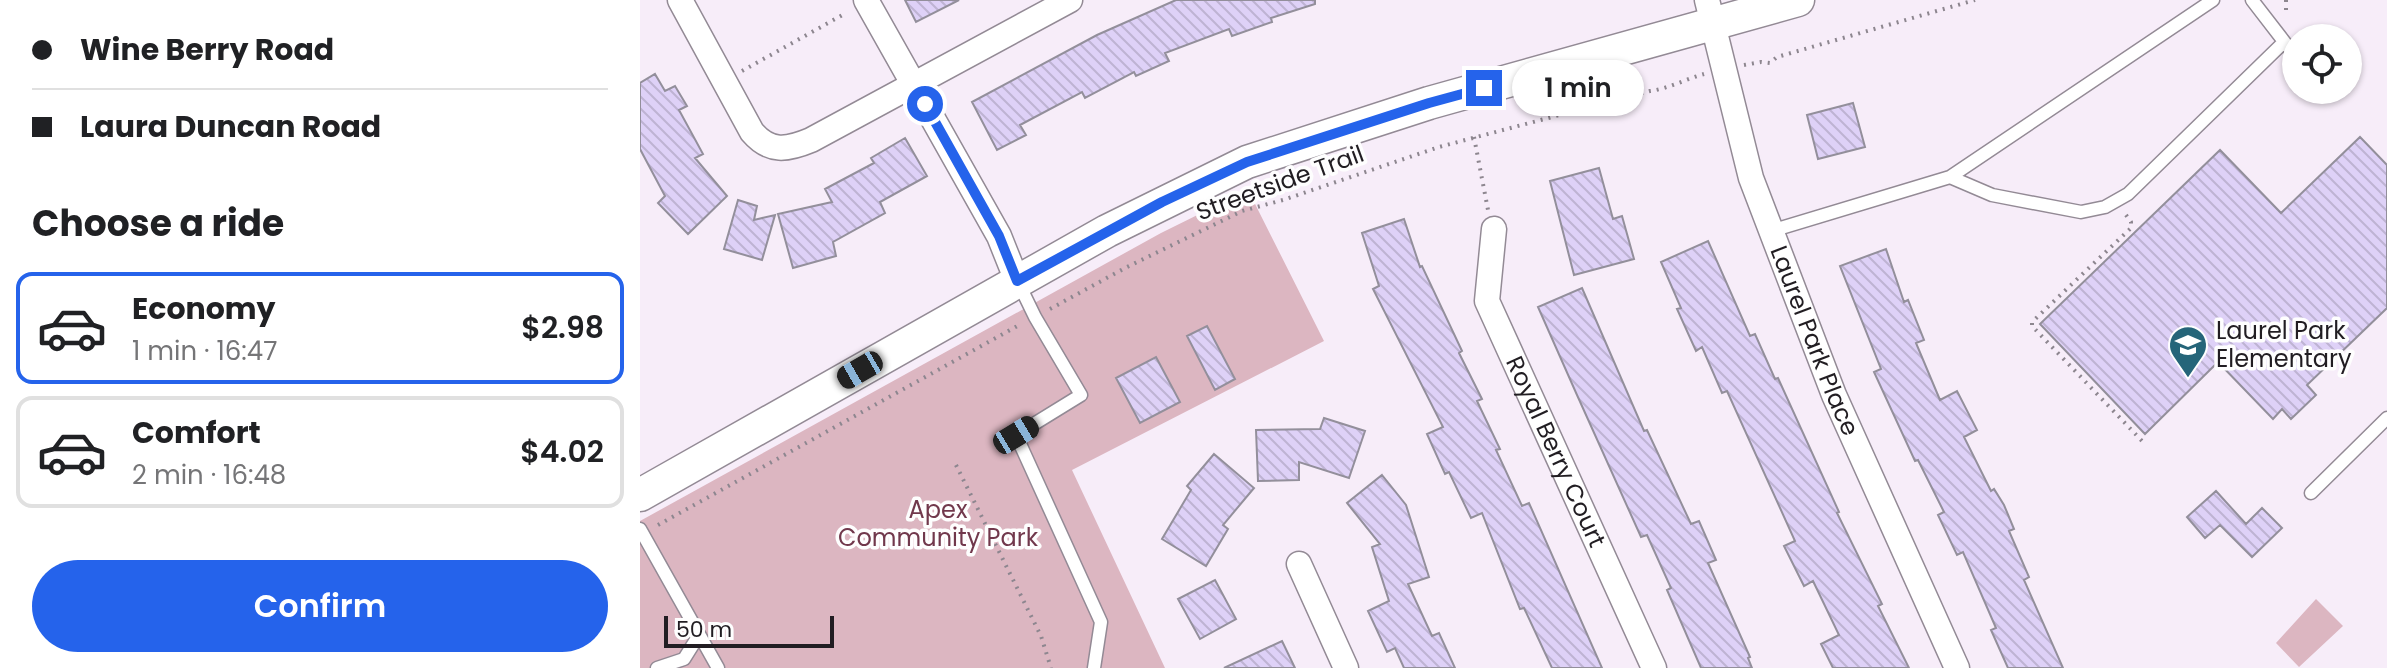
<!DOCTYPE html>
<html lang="en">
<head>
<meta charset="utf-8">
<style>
  body { margin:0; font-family:Poppins,sans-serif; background:#f2f2f2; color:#202124; height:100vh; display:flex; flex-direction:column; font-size:30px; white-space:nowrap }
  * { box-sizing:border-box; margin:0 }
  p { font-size:26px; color:#757577 }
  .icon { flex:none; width:44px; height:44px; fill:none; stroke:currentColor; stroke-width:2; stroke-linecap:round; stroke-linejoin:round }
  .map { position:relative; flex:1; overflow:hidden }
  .details { display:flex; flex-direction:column; background:#fff; width:640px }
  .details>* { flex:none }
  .top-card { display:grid; align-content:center; height:176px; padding:0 32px; background:#fff }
  .buttons { position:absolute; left:1642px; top:24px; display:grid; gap:16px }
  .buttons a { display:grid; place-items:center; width:80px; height:80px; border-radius:50%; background:#fff; box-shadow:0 2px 6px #0004; font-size:40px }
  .scale { position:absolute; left:24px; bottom:20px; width:170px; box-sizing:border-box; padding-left:8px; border:4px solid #211d22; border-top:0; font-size:22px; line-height:28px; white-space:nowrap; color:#211d22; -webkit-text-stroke:6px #fefefe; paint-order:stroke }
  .end { position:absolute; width:36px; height:36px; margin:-18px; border:10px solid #2563eb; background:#fff; box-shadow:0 0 0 4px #fff }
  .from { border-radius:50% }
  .bubble { position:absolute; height:56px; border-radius:28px; background:#fff; box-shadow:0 2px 6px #0004; font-size:26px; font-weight:600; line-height:56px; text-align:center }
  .car { position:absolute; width:24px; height:48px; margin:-24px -12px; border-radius:10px; box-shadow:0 0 6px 2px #0007; background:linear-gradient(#222 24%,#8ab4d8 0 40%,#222 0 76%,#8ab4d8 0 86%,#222 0) }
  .top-card b { display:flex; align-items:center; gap:28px; height:76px; font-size:30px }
  .top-card b+b { border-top:2px solid #e0e0e0 }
  .top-card i { width:20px; height:20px; background:#202124 }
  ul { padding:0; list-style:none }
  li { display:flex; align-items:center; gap:24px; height:112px; margin:0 16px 12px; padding:0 16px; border:4px solid #e0e0e0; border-radius:16px }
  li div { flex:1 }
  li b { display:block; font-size:30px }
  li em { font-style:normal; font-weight:600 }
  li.current { border-color:#2563eb }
  li>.icon { width:72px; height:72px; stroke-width:1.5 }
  h2 { padding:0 32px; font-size:36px; line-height:96px }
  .cta { display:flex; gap:16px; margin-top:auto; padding:16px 32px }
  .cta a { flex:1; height:92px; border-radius:48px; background:#2563eb; color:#fff; font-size:32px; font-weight:600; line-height:92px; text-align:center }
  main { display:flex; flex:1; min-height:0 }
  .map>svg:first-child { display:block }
  .park { fill:#dcb6c1 }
  .building { fill:url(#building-back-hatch); stroke:#938f9b; stroke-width:2 }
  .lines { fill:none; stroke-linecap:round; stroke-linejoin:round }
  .service-casing { stroke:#938a95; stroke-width:15 }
  .minor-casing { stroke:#938a95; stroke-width:27 }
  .tertiary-casing { stroke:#938a95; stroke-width:35 }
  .path { stroke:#8d868f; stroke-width:4; stroke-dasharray:2 6; stroke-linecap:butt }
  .service { stroke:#fff; stroke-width:12 }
  .minor { stroke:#fff; stroke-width:24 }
  .tertiary { stroke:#fff; stroke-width:32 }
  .route { stroke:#2563eb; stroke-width:10 }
  .labels { text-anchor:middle; stroke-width:7; stroke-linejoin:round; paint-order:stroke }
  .street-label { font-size:24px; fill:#211d22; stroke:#fefefe }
  .poi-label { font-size:24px; fill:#211d22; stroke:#fefefe; text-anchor:start }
  .park-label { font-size:24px; fill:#71384c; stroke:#fefefe }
</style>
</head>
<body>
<main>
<section class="details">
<div class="top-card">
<b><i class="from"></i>Wine Berry Road</b>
<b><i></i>Laura Duncan Road</b>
</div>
<h2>Choose a ride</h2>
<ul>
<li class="current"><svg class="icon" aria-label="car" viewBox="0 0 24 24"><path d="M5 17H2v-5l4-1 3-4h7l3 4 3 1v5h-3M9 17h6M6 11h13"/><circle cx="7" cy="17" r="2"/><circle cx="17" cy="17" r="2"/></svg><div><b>Economy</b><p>1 min · 16:47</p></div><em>$2.98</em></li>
<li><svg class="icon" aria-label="car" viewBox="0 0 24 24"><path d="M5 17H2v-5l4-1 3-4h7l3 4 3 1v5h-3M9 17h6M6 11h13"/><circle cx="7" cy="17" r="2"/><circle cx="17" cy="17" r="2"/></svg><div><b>Comfort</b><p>2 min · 16:48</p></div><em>$4.02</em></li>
</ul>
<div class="cta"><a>Confirm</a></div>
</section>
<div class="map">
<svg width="1747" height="668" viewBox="0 0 1747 668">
  <defs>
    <pattern id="building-back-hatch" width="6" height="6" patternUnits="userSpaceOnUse" patternTransform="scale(2)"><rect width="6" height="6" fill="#ded1f7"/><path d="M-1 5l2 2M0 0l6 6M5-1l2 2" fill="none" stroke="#beb3d3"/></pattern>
  </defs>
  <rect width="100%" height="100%" fill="#f7edf9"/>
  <path class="park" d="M608 190 684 341 432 470 525 668H0V521L521 233Z
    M1676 599 1703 626 1659 667 1636 643Z"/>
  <path class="building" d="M265 0H319L276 22Z
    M536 0H675V4L631 18 632 22 592 36 589 29 525 53 529 61 496 76 494 72 445 98 442 92 380 125 386 135 357 150 332 102 457 35Z
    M15 74 25 91 35 86 47 106 39 110 63 154 55 158 87 196 48 234 18 203 25 196 0 149V83Z
    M1213 103 1225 147 1178 159 1167 115Z
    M1720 137 1747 165V308L1667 385 1676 395 1651 419 1642 409 1633 419 1578 362 1505 434 1400 324 1580 150 1641 213Z
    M265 138 287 176 240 202 245 213 193 242 196 256 153 268 138 214 192 202 185 189 234 163 231 158Z
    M959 168 973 219 982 216 994 259 934 275 910 181Z
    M98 200 117 206 114 220 135 215 122 260 84 249Z
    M764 219 780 267 782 266 822 351 819 353 842 399 837 401 860 449 856 450 882 506 889 503 962 668H912L884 608 880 609 842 513 831 518 809 472 805 474 787 434 803 427 733 289 739 286 722 233Z
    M1068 241 1110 336 1115 334 1135 379 1138 378 1199 512 1197 513 1242 604 1238 606 1269 668H1193L1181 644 1199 635 1173 581 1164 586 1144 546 1155 541 1087 391 1082 393 1062 347 1056 351 1037 309 1041 308 1021 262Z
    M1246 249 1264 302 1268 300 1284 340 1276 343 1300 400 1317 391 1337 430 1324 437 1351 491 1354 489 1364 505 1374 529 1369 531 1389 577 1384 580 1423 668H1368L1351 630 1356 628 1323 552 1317 555 1298 515 1304 512 1278 460 1275 461 1234 372 1241 369 1200 266Z
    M942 288 1004 431 1007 430 1051 524 1059 521 1076 560 1068 563 1110 657 1108 658 1112 668H1061L1027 590 1031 588 1007 535 1001 537 937 395 898 307Z
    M567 326 595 379 575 390 547 336Z
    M516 357 540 402 500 423 476 378Z
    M684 418 725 431 709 478 659 462V480L618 481 616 430 680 429Z
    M574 454 614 488 583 525 588 529 566 566 522 539 551 490 547 486Z
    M742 475 766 505 789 577 768 584 792 636 799 633 815 668H764L755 648 747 652 728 611 749 601 732 547 740 544 707 503Z
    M1576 491 1606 524 1622 508 1642 528 1612 557 1580 525 1565 538 1547 517Z
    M575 580 596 619 560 639 538 599Z
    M642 641 655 668H584Z"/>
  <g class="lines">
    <g class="service-casing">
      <path id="service" d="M1612 0 1656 57
        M1310 177 1352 195 1441 212 1465 207 1488 194 1643 43
        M1131 231 1310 177 1573 0
        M379 284 395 317 441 395 376 435 461 622 454 668
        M1671 493 1747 418
        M0 529 78 668
        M17 668 44 659 59 635"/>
    </g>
    <g class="minor-casing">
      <g id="minor">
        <path d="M40 0 112 132C130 153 147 150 171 140L430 0"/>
        <path d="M226 0 359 236 377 281"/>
        <path id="s1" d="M1067 0 1111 178 1194 395 1317 668"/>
        <path id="s2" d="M854 229 847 301 1014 668"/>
        <path d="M659 564 706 668"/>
      </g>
    </g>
    <g class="tertiary-casing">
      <path id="tertiary" d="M0 495 467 231 607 162 789 103 1158 0"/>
    </g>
    <path class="path" d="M1646 0V13
      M1104 65 1121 62 1130 63 1137 57 1335 0
      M102 71 206 13
      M834 137 848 210
      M1486 215 1491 222V228L1392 322V326L1504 443
      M410 309 485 268 602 211 643 200 799 147 1010 91C1027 89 1046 79 1064 74
      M316 465 401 636 411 668
      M18 525 381 324"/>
    <use href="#service" class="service"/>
    <use href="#minor" class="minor"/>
    <use href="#tertiary" class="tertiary"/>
  </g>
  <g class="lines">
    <path class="route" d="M285 104 359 236 377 281 522 202 607 162 789 103 844 88"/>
  </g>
  <defs>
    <g id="school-pin" transform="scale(2)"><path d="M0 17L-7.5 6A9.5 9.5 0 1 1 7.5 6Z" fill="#256579" stroke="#fefefe"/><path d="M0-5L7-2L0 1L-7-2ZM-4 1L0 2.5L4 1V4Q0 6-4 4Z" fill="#fff"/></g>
  </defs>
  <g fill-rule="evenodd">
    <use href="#school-pin" x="1548" y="345"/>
  </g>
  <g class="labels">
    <g class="street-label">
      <text transform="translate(640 183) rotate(-20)" y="8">Streetside Trail</text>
      <text dy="8" stroke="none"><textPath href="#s1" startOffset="358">Laurel Park Place</textPath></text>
      <text dy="8" stroke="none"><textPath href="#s2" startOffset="238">Royal Berry Court</textPath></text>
    </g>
    <g class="poi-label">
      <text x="1576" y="339">Laurel Park<tspan x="1576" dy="28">Elementary</tspan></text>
    </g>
    <g class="park-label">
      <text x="298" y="518">Apex<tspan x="298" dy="28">Community Park</tspan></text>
    </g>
  </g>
</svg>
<div class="buttons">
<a><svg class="icon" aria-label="locate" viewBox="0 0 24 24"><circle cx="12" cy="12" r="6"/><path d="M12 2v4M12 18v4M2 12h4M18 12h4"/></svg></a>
</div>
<div class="scale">50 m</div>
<i class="end from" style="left:285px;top:104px"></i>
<i class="end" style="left:844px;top:88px"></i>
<div class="bubble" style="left:872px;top:60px;width:132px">1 min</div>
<i class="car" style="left:220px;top:370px;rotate:240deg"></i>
<i class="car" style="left:376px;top:435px;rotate:59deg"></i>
</div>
</main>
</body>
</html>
